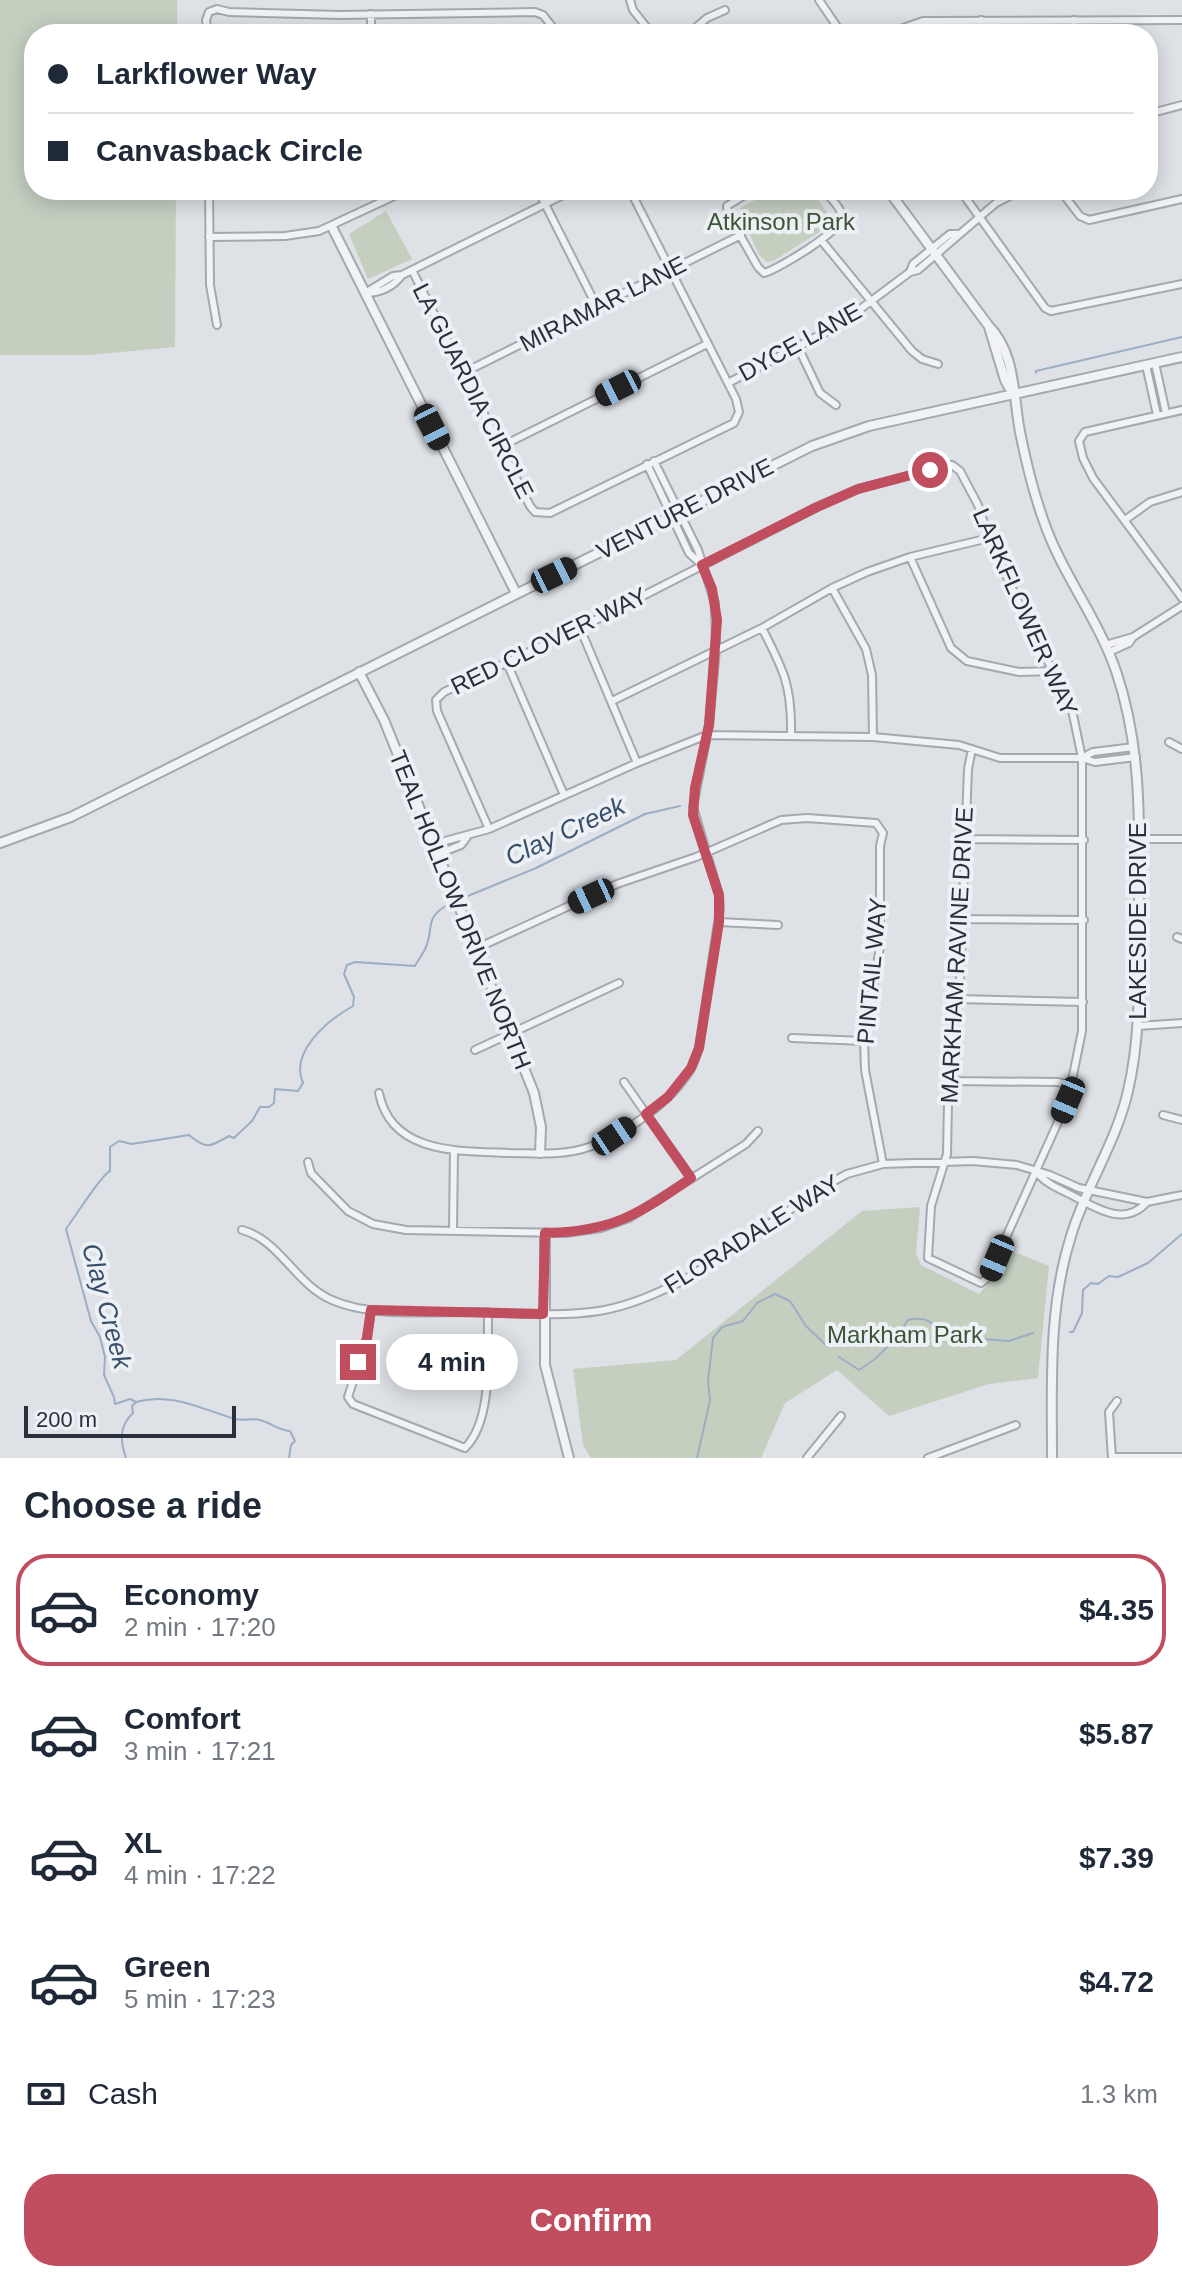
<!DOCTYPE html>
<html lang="en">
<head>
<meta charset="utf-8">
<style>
  body { margin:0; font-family:Helvetica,sans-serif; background:#f2f2f3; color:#1f2937; height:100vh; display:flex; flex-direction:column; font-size:30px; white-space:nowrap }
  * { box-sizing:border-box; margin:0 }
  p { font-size:26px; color:#747a83 }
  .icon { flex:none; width:44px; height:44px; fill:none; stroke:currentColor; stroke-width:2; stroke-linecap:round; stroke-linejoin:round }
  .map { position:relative; height:1458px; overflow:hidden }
  .panel { display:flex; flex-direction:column; background:#fff; flex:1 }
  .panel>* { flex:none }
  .hud { position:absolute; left:24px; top:24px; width:1134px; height:176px; border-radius:32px; box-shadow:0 4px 20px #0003; display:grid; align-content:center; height:176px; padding:0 24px; background:#fff }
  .scale { position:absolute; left:24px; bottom:20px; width:212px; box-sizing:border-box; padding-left:8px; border:4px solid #292f3b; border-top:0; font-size:22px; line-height:28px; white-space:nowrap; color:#292f3b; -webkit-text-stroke:6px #edf0f4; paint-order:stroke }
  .end { position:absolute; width:36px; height:36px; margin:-18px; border:10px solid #c04e5e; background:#fff; box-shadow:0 0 0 4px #fff }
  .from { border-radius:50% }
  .bubble { position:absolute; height:56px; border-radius:28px; background:#fff; box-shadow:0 4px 20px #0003; font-size:26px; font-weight:800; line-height:56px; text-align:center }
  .car { position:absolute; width:24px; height:48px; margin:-24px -12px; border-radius:10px; box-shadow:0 0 6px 2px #0007; background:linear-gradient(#222 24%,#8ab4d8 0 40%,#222 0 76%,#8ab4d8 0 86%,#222 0) }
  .hud b { display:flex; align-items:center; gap:28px; height:76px; font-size:30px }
  .hud b+b { border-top:2px solid #e0e1e3 }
  .hud i { width:20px; height:20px; background:#1f2937 }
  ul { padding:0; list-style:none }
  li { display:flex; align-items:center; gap:24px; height:112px; margin:0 16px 12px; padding:0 8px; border:4px solid transparent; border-radius:32px }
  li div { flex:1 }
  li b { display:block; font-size:30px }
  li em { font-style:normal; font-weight:800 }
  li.current { border-color:#c04e5e }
  li>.icon { width:72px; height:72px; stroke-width:1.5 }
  h2 { padding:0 24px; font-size:36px; line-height:96px }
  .pay { display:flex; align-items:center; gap:20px; height:88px; padding:0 24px; font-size:30px }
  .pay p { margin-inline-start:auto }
  .button { display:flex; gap:16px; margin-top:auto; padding:16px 24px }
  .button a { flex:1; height:92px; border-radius:32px; background:#c04e5e; color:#fff; font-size:32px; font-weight:800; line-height:92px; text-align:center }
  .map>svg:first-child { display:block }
  .green { fill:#c4cfc0 }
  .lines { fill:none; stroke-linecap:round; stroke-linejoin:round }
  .stream { stroke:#9caec3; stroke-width:2 }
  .minor-casing { stroke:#a4a8af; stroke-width:10 }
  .tertiary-casing { stroke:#a4a8af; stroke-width:12 }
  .minor { stroke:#f0f2f5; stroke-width:6 }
  .tertiary { stroke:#f0f2f5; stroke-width:8 }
  .route { stroke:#c04e5e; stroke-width:10 }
  .labels { text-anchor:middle; stroke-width:8; stroke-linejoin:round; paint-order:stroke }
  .park-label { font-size:24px; fill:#3d5638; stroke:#edf0f4 }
  .street-label { font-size:24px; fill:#292f3b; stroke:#edf0f4 }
  .water-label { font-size:26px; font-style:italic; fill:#374e6b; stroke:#edf0f4 }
</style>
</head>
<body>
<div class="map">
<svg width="1182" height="1458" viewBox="0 0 1182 1458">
  <rect width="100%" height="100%" fill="#dee1e6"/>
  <path class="green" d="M0 0H177V34H34V190H176L175 347 89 355H0Z
    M775 190H812L830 217 818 233 773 261 767 262 759 255 740 213 741 207Z
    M386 211 412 259 368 279 349 234Z
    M920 1207 916 1253 921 1265 979 1294 1000 1270 1009 1250 1049 1266 1038 1378 989 1384 889 1416 837 1370 785 1403 761 1458H591L583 1445 573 1369 676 1360 862 1211Z"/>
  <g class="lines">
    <path class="stream" d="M1036 373V371L1182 337
      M468 896 536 868 645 814 680 806
      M1070 1332H1073L1082 1313 1083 1290 1091 1283 1098 1284 1109 1276 1118 1277 1148 1263 1182 1234
      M839 1357 859 1370 875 1359 893 1341 908 1320C927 1316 932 1322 944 1336L1009 1341 1033 1333
      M136 1402 130 1399 115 1404 114 1397 104 1375 105 1357 100 1337 91 1321 66 1229C75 1217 101 1175 110 1171V1147L119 1141 132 1144 189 1135C207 1150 209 1147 229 1136L234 1138 252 1121 260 1107H269L274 1103 275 1089 298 1091 303 1083C289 1052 328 1020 353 1006L354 997 344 974 347 965 355 962 415 966C418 960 423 954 426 947 434 928 424 919 447 905
      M126 1458C120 1441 119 1426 133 1413L132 1406 136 1402C172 1392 201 1409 235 1419 243 1421 252 1418 260 1420 271 1423 278 1430 290 1431L295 1441 291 1445 289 1458
      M697 1458 710 1400 708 1381 713 1338 722 1327 743 1321 757 1303 775 1294 790 1301 806 1326 828 1347"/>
    <g class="minor-casing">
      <path id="minor" d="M630 0 633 10 652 34
        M819 0 842 34
        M371 14V34
        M981 20V34
        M1074 20V34
        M208 34 206 20 209 12 217 9 229 12 340 15 535 12 543 15 558 34
        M688 34 707 18 725 10
        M886 34 923 21 1182 20
        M1148 114 1182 105
        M209 190 210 285 217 325
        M377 190 382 202
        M538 190 597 307
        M753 190 727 206 728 214 758 267 764 273C778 269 842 231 842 217 842 208 829 197 824 190
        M960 190 1045 308 1051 311 1182 284
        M1060 190 1080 216 1089 220 1182 199
        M209 237 285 236 319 231 407 190
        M821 240 912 351 922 359 938 364
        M412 270 530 506 535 512 550 513 734 423 739 412 736 399 630 190
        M910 272 913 264 950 234H958
        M365 293 393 276 402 275 573 190
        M365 293C380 293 393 287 402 275
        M798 347 820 393 836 405
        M1155 363 1166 413
        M1146 365 1157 415
        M465 372 741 235
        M728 383 839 325 910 272 918 270 996 203 1022 190
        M1182 410 1085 432 1079 441 1083 458 1093 478 1182 598
        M500 447 707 344
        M647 464 689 553 702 565
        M1125 520 1150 502 1182 492
        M910 557 951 648 967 661 1019 672 1054 671
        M832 588 866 649 872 675 873 737
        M580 628 637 763
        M762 628C784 671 792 686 791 735
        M1106 645 1133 637
        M1109 652 1129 643 1133 637 1182 606
        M507 663 564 795
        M612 701 762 628 832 588 867 572 910 557 989 538
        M1169 742 1182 749
        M1082 758 1093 752 1134 747
        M489 829 437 711 436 700 444 692 580 628 817 507 858 489 930 470 940 465H952L960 471 978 505 989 538 1017 599 1072 710 1082 758V1031L1068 1100 988 1277 981 1283 928 1258 931 1206 947 1154 949 1050 960 981 968 769 972 749
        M966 839 1084 840
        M1139 839H1182
        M434 844 489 829 637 763 707 735 873 737 959 745 1000 758H1082L1095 762 1136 757
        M438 854 461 845 467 837
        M963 919 1084 920
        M719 922 778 925
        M1177 937 1182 939
        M475 949 617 884 696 857 781 820 807 818 876 823 883 833 880 846V947L864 1041 865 1070 883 1164
        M957 999 1083 1002
        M1138 1026 1182 1023
        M792 1038 864 1041
        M475 1050 619 983
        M948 1081 1058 1082 1072 1086
        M624 1082 691 1178
        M379 1093C391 1155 461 1151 510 1153 536 1153 564 1156 589 1147 623 1136 672 1101 690 1070 694 1064 696 1055 699 1048L720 909 719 895 693 807 709 725 716 649 715 603 698 550 654 461
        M1163 1115 1182 1120
        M308 1162 311 1173 348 1211 373 1224 406 1230 566 1233 601 1228 629 1218 746 1144 758 1131
        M1038 1174C1049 1186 1063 1190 1077 1198 1099 1210 1126 1226 1147 1202
        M242 1230C279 1239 296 1285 332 1300 372 1318 433 1311 477 1312 517 1313 559 1317 599 1311 629 1306 656 1294 684 1280L832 1182 847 1174 883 1164 973 1161 1017 1165 1050 1175 1079 1188 1147 1202 1182 1195
        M453 1230 454 1151
        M371 1310 367 1338 348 1397 353 1404 465 1448C494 1419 487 1351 488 1312
        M1112 1457H1182
        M807 1458 841 1416
        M928 1458 1016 1425
        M1112 1458 1109 1412 1117 1401"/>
    </g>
    <g class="tertiary-casing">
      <path id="tertiary" d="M888 190 988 325C1016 353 1013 395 1020 432 1026 462 1033 491 1043 519 1061 573 1098 618 1116 671 1144 753 1139 838 1139 922 1139 979 1141 1035 1128 1091 1116 1143 1086 1186 1071 1236 1048 1308 1052 1384 1052 1458
        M332 227 516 593
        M989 327 1005 380 1012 393
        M359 672 384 720 534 1093 541 1127 540 1153
        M0 843 71 817 812 446 869 426 1182 357
        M545 1233V1365L569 1458"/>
    </g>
    <use href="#minor" class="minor"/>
    <use href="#tertiary" class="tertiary"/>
  </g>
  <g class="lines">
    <path class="route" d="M358 1362 367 1338 371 1310 543 1314 545 1233C611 1232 638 1215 691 1178L646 1114 668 1097 691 1068 699 1048 719 922V895L693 815 695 788 709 725 717 620 712 589 702 565 817 507 858 489 930 470"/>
  </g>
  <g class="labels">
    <g class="park-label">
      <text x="781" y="230">Atkinson Park</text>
      <text x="905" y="1343">Markham Park</text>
    </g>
    <g class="street-label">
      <text transform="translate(603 304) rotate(-27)" y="8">MIRAMAR LANE</text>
      <text transform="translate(800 342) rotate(-29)" y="8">DYCE LANE</text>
      <text transform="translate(473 391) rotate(63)" y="8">LA GUARDIA CIRCLE</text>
      <text transform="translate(685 509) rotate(-27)" y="8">VENTURE DRIVE</text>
      <text transform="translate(1025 612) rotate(66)" y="8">LARKFLOWER WAY</text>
      <text transform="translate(549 641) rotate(-26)" y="8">RED CLOVER WAY</text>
      <text transform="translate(460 910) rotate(68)" y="8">TEAL HOLLOW DRIVE NORTH</text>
      <text transform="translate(1138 921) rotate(-90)" y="8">LAKESIDE DRIVE</text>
      <text transform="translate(957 955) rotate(-87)" y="8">MARKHAM RAVINE DRIVE</text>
      <text transform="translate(872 971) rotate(-85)" y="8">PINTAIL WAY</text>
      <text transform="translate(752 1234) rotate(-32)" y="8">FLORADALE WAY</text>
    </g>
    <g class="water-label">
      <text transform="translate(565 831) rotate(-25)" y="9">Clay Creek</text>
      <text transform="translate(107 1306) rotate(75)" y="9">Clay Creek</text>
    </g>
  </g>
</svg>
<div class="scale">200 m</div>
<i class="end from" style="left:930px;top:470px"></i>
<i class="end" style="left:358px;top:1362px"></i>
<div class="bubble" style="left:386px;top:1334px;width:132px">4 min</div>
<i class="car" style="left:618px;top:388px;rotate:243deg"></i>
<i class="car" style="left:432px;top:427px;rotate:153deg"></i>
<i class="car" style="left:554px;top:575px;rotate:64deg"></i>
<i class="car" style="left:591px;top:896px;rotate:245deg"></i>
<i class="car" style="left:1068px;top:1100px;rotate:203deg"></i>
<i class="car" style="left:614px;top:1136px;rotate:56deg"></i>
<i class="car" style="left:997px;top:1258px;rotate:203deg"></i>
<div class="hud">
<b><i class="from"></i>Larkflower Way</b>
<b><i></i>Canvasback Circle</b>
</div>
</div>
<section class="panel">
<h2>Choose a ride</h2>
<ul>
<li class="current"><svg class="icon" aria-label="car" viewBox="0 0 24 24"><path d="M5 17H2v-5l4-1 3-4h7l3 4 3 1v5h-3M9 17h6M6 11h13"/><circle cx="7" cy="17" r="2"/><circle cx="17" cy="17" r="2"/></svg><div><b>Economy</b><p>2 min · 17:20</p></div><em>$4.35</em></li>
<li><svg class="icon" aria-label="car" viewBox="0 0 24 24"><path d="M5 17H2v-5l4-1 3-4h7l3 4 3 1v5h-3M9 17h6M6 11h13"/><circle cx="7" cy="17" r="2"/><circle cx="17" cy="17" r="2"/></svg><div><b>Comfort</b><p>3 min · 17:21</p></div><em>$5.87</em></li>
<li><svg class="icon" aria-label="car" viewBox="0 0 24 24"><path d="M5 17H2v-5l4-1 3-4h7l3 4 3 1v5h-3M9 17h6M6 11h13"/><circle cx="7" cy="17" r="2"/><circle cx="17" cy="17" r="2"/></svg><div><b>XL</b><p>4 min · 17:22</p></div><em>$7.39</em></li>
<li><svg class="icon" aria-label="car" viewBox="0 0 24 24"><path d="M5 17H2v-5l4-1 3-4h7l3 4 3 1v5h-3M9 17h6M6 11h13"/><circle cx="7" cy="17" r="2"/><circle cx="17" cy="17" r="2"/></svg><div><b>Green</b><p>5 min · 17:23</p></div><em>$4.72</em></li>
</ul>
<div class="pay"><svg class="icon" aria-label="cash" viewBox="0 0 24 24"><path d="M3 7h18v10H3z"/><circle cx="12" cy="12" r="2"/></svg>Cash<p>1.3 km</p></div>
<div class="button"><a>Confirm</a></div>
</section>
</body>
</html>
